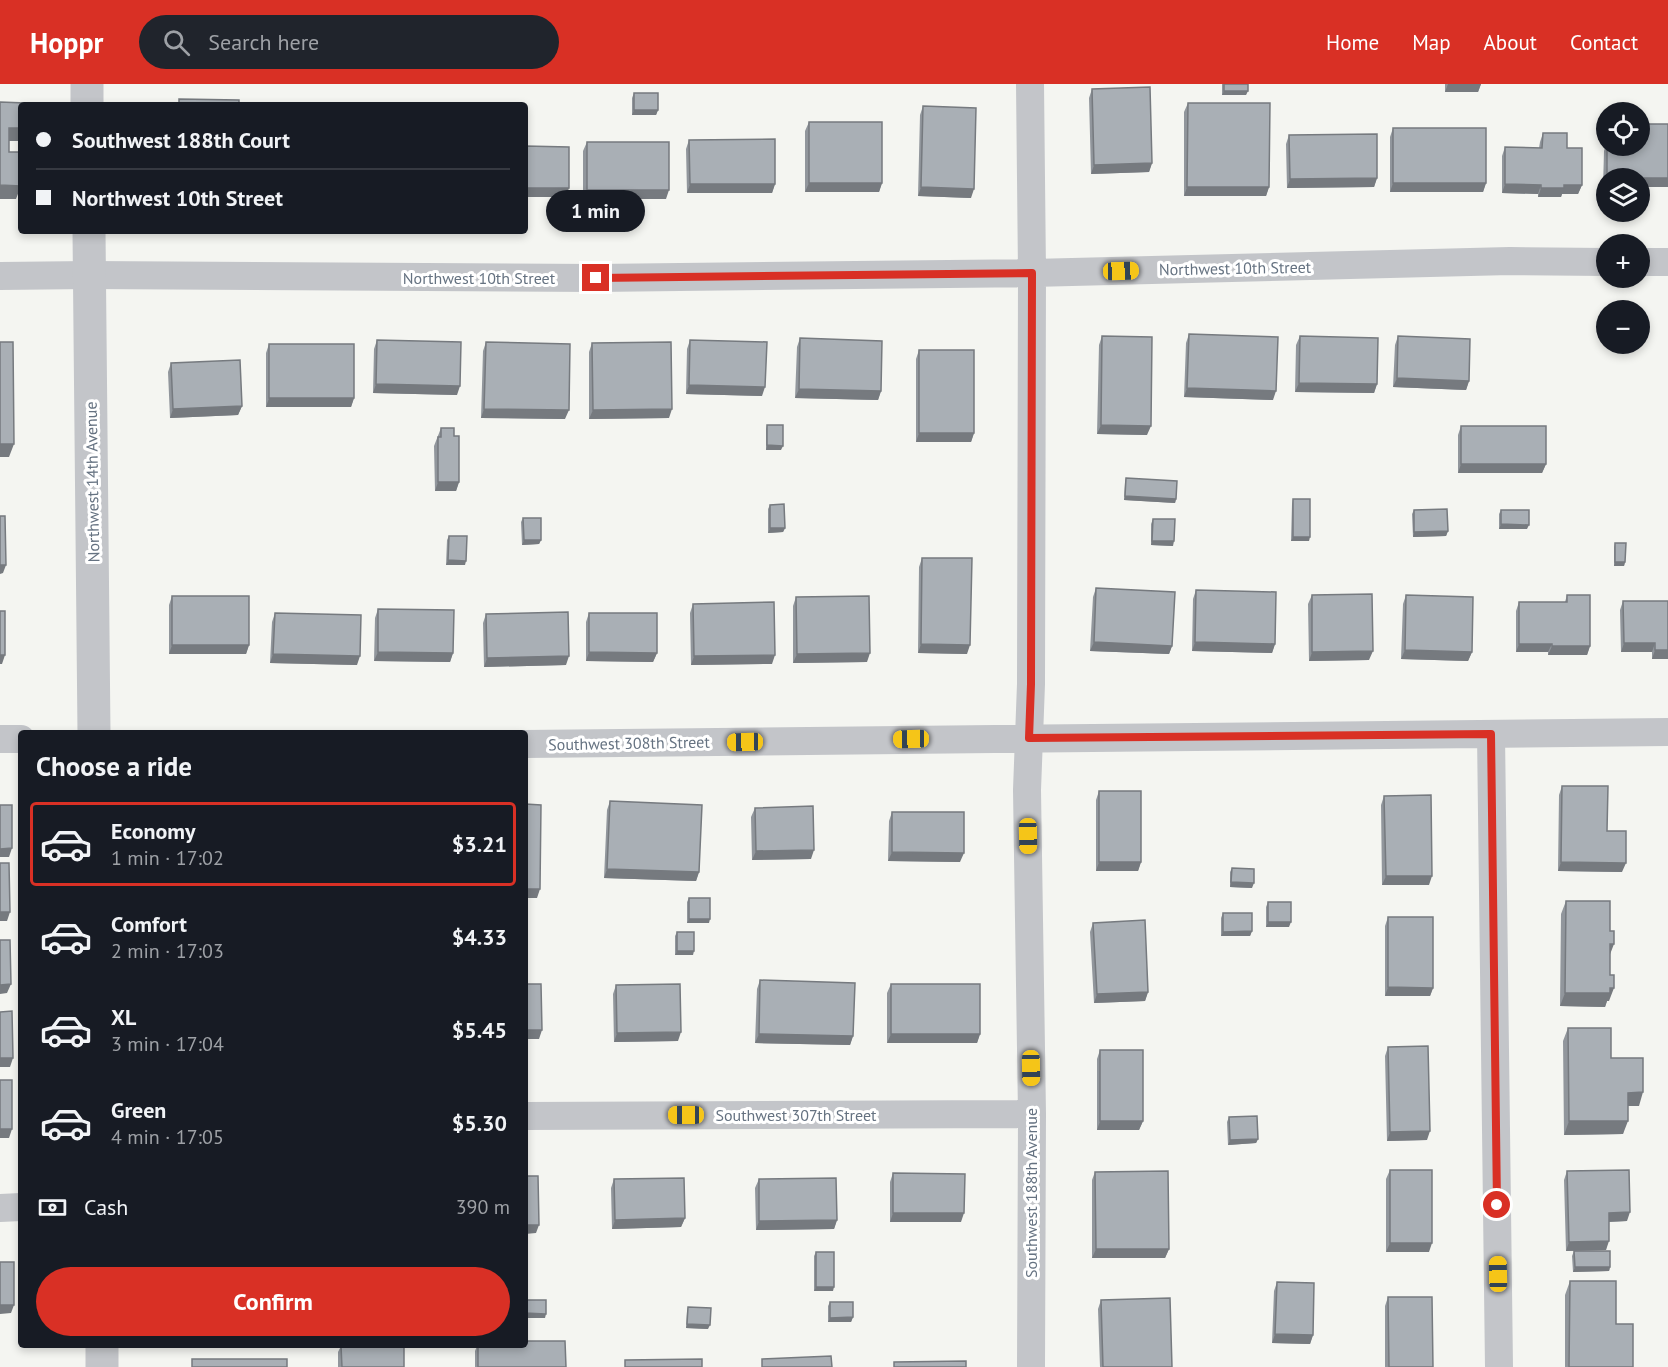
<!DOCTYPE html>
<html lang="en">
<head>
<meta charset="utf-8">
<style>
  body { margin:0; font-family:"PT Sans",sans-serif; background:#20242c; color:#f1f3f6; height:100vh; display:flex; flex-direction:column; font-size:22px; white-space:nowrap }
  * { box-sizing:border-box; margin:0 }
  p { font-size:20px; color:#9ea1a6 }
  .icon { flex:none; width:33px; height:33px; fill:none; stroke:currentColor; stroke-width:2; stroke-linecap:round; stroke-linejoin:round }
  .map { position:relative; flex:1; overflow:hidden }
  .details { position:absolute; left:18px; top:646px; width:510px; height:618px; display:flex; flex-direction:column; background:#171b24; border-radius:6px; box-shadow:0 3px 9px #0003 }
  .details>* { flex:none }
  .banner { position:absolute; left:18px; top:18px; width:510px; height:132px; border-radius:6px; box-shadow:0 3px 9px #0003; display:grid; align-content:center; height:132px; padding:0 18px; background:#171b24 }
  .tools { position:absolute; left:1596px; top:18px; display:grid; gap:12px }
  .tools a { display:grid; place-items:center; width:54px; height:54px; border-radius:50%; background:#171b24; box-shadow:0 3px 9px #0003; font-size:30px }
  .end { position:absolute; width:27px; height:27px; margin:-14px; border:8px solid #d93025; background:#fff; box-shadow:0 0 0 3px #fff }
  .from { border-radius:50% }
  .bubble { position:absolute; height:42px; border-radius:21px; background:#171b24; box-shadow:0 3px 9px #0003; font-size:20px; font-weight:700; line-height:42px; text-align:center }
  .car { position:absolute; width:18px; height:36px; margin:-18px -9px; border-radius:8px; box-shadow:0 0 4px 2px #0007; background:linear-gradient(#f5c518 24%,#345 0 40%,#f5c518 0 76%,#345 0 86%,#f5c518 0) }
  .banner b { display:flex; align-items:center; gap:21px; height:57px; font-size:22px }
  .banner b+b { border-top:2px solid #363941 }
  .banner i { width:15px; height:15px; background:#f1f3f6 }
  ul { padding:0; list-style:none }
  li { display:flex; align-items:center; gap:18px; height:84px; margin:0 12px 9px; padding:0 6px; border:3px solid transparent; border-radius:6px }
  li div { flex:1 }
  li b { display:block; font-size:22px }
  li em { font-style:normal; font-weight:700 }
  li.active { border-color:#d93025 }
  li>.icon { width:54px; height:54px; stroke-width:1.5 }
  h2 { padding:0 18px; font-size:27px; line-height:72px }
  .pay { display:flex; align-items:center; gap:15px; height:66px; padding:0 18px; font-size:22px }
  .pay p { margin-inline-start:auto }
  .button { display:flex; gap:12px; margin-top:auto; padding:12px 18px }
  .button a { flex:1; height:69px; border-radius:36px; background:#d93025; color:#fff; font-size:24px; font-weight:700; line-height:69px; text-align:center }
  header { display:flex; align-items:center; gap:36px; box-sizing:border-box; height:84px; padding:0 30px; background:#d93025; color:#fff }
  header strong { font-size:28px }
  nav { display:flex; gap:33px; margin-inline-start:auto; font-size:21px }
  .search { width:420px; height:54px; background:#20242c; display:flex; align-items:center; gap:15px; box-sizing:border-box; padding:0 21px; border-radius:33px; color:#9ea1a6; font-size:22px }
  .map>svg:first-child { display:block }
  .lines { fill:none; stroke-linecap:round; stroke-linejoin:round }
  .minor { stroke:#c3c5c9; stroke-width:28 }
  .tertiary { stroke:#c3c5c9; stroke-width:33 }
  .wall { fill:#91969c }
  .shaded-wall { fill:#767a7f }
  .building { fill:#a9afb5; stroke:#767a7f; stroke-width:1.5 }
  .route { stroke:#d93025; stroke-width:8 }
  .labels { text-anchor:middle; stroke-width:6; stroke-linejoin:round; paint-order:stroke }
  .street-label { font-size:16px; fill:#657281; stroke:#fff }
</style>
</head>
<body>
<header>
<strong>Hoppr</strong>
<div class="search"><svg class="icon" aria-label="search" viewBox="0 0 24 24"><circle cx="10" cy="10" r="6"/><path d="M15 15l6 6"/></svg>Search here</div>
<nav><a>Home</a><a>Map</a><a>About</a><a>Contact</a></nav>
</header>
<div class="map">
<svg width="1668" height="1283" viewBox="0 0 1668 1283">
  <rect width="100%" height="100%" fill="#f4f5f1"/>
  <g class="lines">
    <path class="minor" d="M1030 0 1032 189 1031 600 1027 706 1032 1030 1031 1283
      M1640 178H1668
      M0 192 89 191 596 194 1032 189 1510 177 1606 178
      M1491 650 1499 1283
      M0 655H21
      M525 660 1668 648
      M525 1032 1032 1030
      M0 1124 21 1123"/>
    <path class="tertiary" d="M87 0V21
      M89 147 94 650
      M102 1262V1283"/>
  </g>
  <path class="wall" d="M1222 0H1248L1246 11H1222Z
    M1445 0H1481L1478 8H1445Z
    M1092 5 1152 79 1149 88 1091 90 1089 14Z
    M634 9 658 26 656 31H632V14Z
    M1188 19 1269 103 1266 112H1184V28Z
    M923 22 971 114 918 112 920 31Z
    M809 38 882 99 879 108H805V47Z
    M1393 44 1486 99 1483 108H1390V53Z
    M1543 49 1567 64 1582 101 1578 110H1562L1561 113H1538V110L1502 109V72L1505 63 1539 64 1540 58Z
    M1289 51 1377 94 1374 103 1287 104 1286 60Z
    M689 56 775 100 772 109H687L686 65Z
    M587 58 666 115H583V67Z
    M1606 60V62H1640L1642 103 1641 107H1640V94H1606V106V103H1603L1604 67Z
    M1189 250 1273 316 1184 313 1186 259Z
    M1102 252 1147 351 1097 350 1099 261Z
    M1300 252 1377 300 1374 309 1295 308 1296 261Z
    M1398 252 1469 297 1466 306 1393 303 1395 261Z
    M800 254 881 307 878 316 795 314 797 263Z
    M377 256 457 311 373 309 374 265Z
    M690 256 762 312 686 310 687 265Z
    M486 258 565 335 481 334 483 267Z
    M592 259 669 334 589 335V268Z
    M269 260 354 314 351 323H266V269Z
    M919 266 974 349 971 358H916V275Z
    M171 279 242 322 238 331 170 334 168 288Z
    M767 341 781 366H766V345Z
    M1461 342 1546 380 1542 389H1458V351Z
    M441 344 454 352 459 398 456 407H435L434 362Z
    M1126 394 1176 415 1175 419 1124 416 1125 398Z
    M1293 415 1309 457H1291L1292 420Z
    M770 421 785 444 783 448 768 449V425Z
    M1414 426 1448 447 1446 452 1413 453 1412 430Z
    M1501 426 1527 445H1499V430Z
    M523 434 541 456 539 460 522 461 521 438Z
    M1153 435 1173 462 1151 461V440Z
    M449 452 465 481H446L447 456Z
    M1615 459 1625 478 1624 482H1614V463Z
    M922 474 967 570 918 569 919 483Z
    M1096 504 1172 562 1169 570 1090 567 1093 513Z
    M1196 506 1275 560 1272 569 1192 567 1193 515Z
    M1312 511 1369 576 1309 577 1308 520Z
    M1406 511 1472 568 1468 577 1401 575 1403 520Z
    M1567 511 1590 562 1587 571H1548V568H1516V527L1519 518H1565Z
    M172 512 249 561 246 570H169V521Z
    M796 513 867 578 793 579V522Z
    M1623 517 1668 575H1652V568H1621L1620 526Z
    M693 520 772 580 691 581 690 529Z
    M378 525 453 569 450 578 374 577 375 534Z
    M275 529 357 581 270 579 272 538Z
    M589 529 657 569 653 578 586 577V538Z
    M486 530 566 581 484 583 483 539Z
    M1562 702 1607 747 1622 788 1558 787 1559 711Z
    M1099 707 1141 778 1138 787H1096V716Z
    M1384 712 1429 801H1382L1381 721Z
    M610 717 699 788 696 797 604 794 607 726Z
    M755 724 811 775 752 776 751 733Z
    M892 728 960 778 888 777 889 737Z
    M1232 784 1252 804 1230 803V788Z
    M689 814 709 839H687V818Z
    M1566 817 1610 847 1609 917H1607L1605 923 1560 922 1561 830Z
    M1268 818 1289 843H1266V823Z
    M1223 829 1252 847 1250 852H1221V834Z
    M1388 833 1433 904 1430 912H1385V842Z
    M1093 839 1148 908 1145 917 1094 919 1090 848Z
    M677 848 693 871H675V852Z
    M760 896 853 952 850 961 755 959 757 905Z
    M891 900 980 950 977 959H887V909Z
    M616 901 678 957 614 958 613 910Z
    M1568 944 1611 974 1639 1022H1628L1623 1050 1564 1051 1563 957Z
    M1388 963 1427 1056 1387 1057 1385 972Z
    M1100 966 1143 1037 1139 1046H1097V975Z
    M1229 1033 1258 1055 1256 1059 1228 1061 1227 1038Z
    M1390 1086 1429 1168H1386V1095Z
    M1567 1087 1627 1137 1609 1138 1606 1166 1566 1167 1564 1096Z
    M1095 1088 1169 1165 1165 1174H1092V1096Z
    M893 1089 961 1138H890V1098Z
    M614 1095 685 1134 681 1143 612 1145 611 1104Z
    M759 1095 837 1136 834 1145 756 1146 755 1104Z
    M1574 1167 1610 1183 1609 1187 1573 1188 1572 1172Z
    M816 1168 833 1207H814V1172Z
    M1570 1197 1616 1240 1633 1283H1565V1211Z
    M1277 1198 1313 1251 1310 1260 1272 1259 1274 1207Z
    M1388 1213 1433 1283H1385V1222Z
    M1101 1216 1172 1283H1100L1098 1225Z
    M830 1218 853 1233 851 1238H828V1222Z
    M688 1223 708 1245 686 1244 687 1227Z
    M341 1262H404V1283H338V1268Z
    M477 1262H525L566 1283H475V1267Z"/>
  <path class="shaded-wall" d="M1448 0H1481L1478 8H1445Z
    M1224 7H1248L1246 11H1222Z
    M634 26H658L656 31H632Z
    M9 44H21V54L20 57H5Z
    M1152 79 1149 88 1091 90 1094 81Z
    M1377 94 1374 103 1287 104 1290 95Z
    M1644 94H1668V103H1642L1641 107H1640V98Z
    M1606 95V102L1603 103Z
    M809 99H882L879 108H805Z
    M1393 99H1486L1483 108H1390Z
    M690 100H775L772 109H687Z
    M1505 100 1541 101 1538 110 1502 109Z
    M0 101 21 102 16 115H0Z
    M1564 101H1582L1578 110H1562L1561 113H1538L1541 104Z
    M921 103 974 105 971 114 918 112Z
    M1187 103H1269L1266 112H1184Z
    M525 104H569L566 113H525Z
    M587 106H669L666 115H583Z
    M1397 294 1469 297 1466 306 1393 303Z
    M1299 299 1377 300 1374 309 1295 308Z
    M376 300 460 302 457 311 373 309Z
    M689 301 765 303 762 312 686 310Z
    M1187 304 1276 307 1273 316 1184 313Z
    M799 305 881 307 878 316 795 314Z
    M269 314H354L351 323H266Z
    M242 322 238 331 170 334 173 325Z
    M484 325 569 326 565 335 481 334Z
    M672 325 669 334 589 335 593 326Z
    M1101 341 1151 342 1147 351 1097 350Z
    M919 349H974L971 358H916Z
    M0 360H14L9 373H0Z
    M767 361 783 362 781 366H766Z
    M1461 380H1546L1542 389H1458Z
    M438 398H459L456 407H435Z
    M1125 412 1176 415 1175 419 1124 416Z
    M1501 440 1529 441 1527 445H1499Z
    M770 444H785L783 448 768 449Z
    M1448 447 1446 452 1413 453 1414 448Z
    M1293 453H1310L1309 457H1291Z
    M524 456H541L539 460 522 461Z
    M1152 457H1174L1173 462 1151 461Z
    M448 476 466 477 465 481H446Z
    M1615 478H1625L1624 482H1614Z
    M0 481H6L3 489 0 490Z
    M1094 558 1172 562 1169 570 1090 567Z
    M1195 558 1275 560 1272 569 1192 567Z
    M1624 559H1655L1652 568H1621Z
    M921 560 970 561 967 570 918 569Z
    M1519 560H1552L1548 568H1516Z
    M172 561H249L246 570H169Z
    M1552 562H1590L1587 571H1548Z
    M1405 566 1472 568 1468 577 1401 575Z
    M1655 566H1668V575H1652Z
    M1373 567 1369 576 1309 577 1312 568Z
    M378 568 453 569 450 578 374 577Z
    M589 568 657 569 653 578 586 577Z
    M870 569 867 578 793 579 797 570Z
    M273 570 360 572 357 581 270 579Z
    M0 571H5L2 580H0Z
    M775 571 772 580 691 581 694 572Z
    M569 572 566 581 484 583 487 574Z
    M12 764 9 773H0V765Z
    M814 766 811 775 752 776 756 767Z
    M892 768 964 769 960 778 888 777Z
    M1099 778H1141L1138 787H1096Z
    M1561 778 1626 779 1622 788 1558 787Z
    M607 785 699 788 696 797 604 794Z
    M1386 792H1432L1429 801H1382Z
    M1231 798 1254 799 1252 804 1230 803Z
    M525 805H540L537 814H525Z
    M0 828H10L7 837H0Z
    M689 835H710L709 839H687Z
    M1268 838H1291L1289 843H1266Z
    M1252 847 1250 852H1221L1223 848Z
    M1610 860H1614L1609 873Z
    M677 867H694L693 871H675Z
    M11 900 7 909 0 910V901Z
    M1388 903 1433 904 1430 912H1385Z
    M1610 904H1614L1609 917H1607L1605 923 1560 922 1565 909Z
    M1148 908 1145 917 1094 919 1097 910Z
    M525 946H542L539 955H525Z
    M681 948 678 957 614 958 617 949Z
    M759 950 853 952 850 961 755 959Z
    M891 950H980L977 959H887Z
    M0 974H13L10 983H0Z
    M1643 1008 1639 1022H1623L1628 1009Z
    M1100 1037H1143L1139 1046H1097Z
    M1569 1037H1628L1623 1050 1564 1051Z
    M0 1045H12L9 1054H0Z
    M1430 1047 1427 1056 1387 1057 1390 1048Z
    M1258 1055 1256 1059 1228 1061 1230 1056Z
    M1630 1128 1627 1137 1605 1138 1609 1129Z
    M893 1129H964L961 1138H890Z
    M685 1134 681 1143 612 1145 615 1136Z
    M837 1136 834 1145 756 1146 759 1137Z
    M525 1141H539L536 1149 525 1150Z
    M1609 1157 1606 1166 1566 1167 1569 1158Z
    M1390 1159H1432L1429 1168H1386Z
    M1096 1165H1169L1165 1174H1092Z
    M1575 1183H1610L1609 1187 1573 1188Z
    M816 1203H834L833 1207H814Z
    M0 1221H14L11 1229 0 1230Z
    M525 1229 546 1230 545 1234H525Z
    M853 1233 851 1238H828L830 1234Z
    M687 1240 710 1241 708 1245 686 1244Z
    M1275 1250 1313 1251 1310 1260 1272 1259Z"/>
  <path class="building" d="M1224 0H1248V7H1224Z
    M1150 3 1152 79 1094 81 1092 5Z
    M634 9H658V26H634Z
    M179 15 239 16V21H179Z
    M0 18 25 19V21H21V44H9V68H21V102L0 101Z
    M1188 19H1270L1269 103H1187Z
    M923 22 976 24 974 105 921 103Z
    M809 38H882V99H809Z
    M1640 40H1668V94H1644V98H1640V94H1607V62H1640Z
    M1393 44H1486V99H1393Z
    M1543 49H1567V64H1582V101H1564V104H1541V101L1505 100V63L1542 64Z
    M1377 50V94L1290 95 1289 51Z
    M775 55V100H690L689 56Z
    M587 58H669V106H587Z
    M525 62 569 63V104H525Z
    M1189 250 1278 253 1276 307 1187 304Z
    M1102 252 1152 253 1151 342 1101 341Z
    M1300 252 1378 254 1377 300 1299 299Z
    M1398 252 1470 255 1469 297 1397 294Z
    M800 254 882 257 881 307 799 305Z
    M377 256 461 258 460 302 376 300Z
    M690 256 767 258 765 303 689 301Z
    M0 258H13L14 360H0Z
    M486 258 570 260 569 326 484 325Z
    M671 258 672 325 593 326 592 259Z
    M269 260H354V314H269Z
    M919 266H974V349H919Z
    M240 276 242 322 173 325 171 279Z
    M767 341H783V362L767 361Z
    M1461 342H1546V380H1461Z
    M441 344H454V352H459V398H438V353H441Z
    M1126 394 1177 397 1176 415 1125 412Z
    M1293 415H1310V453H1293Z
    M784 420 785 444H770V421Z
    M1447 425 1448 447 1414 448V426Z
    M1501 426H1529V441L1501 440Z
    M0 432H5L6 481H0Z
    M523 434H541V456H524Z
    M1153 435H1175L1174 457H1152Z
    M449 452H467L466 477 448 476Z
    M1615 459H1626L1625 478H1615Z
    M922 474H972L970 561 921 560Z
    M1096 504 1175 508 1172 562 1094 558Z
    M1196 506 1276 508 1275 560 1195 558Z
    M1372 510 1373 567 1312 568V511Z
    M1406 511 1473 513 1472 568 1405 566Z
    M1567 511H1590V562H1552V560H1519V518H1567Z
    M172 512H249V561H172Z
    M869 512 870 569 797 570 796 513Z
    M1623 517H1668V566H1655V559H1624Z
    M774 518 775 571 694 572 693 520Z
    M378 525 454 526 453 569 378 568Z
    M0 527H5V571H0Z
    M568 528 569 572 487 574 486 530Z
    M275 529 361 531 360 572 273 570Z
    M589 529H657V569L589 568Z
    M1562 702H1608L1607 747H1626V779L1561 778Z
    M1099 707H1141V778H1099Z
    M1431 711 1432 792H1386L1384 712Z
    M610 717 702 721 699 788 607 785Z
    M525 720 541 721 540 805H525Z
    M0 721H12V764L0 765Z
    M813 722 814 766 756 767 755 724Z
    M892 728H964V769L892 768Z
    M0 779H9L10 828H0Z
    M1232 784 1254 785V799L1231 798Z
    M689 814H710V835H689Z
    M1566 817H1610V847H1614V860H1610V891H1614V904H1610V909H1565Z
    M1268 818H1291V838H1268Z
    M1223 829H1252V847L1223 848Z
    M1388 833H1433V904L1388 903Z
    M1145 836 1148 908 1097 910 1093 839Z
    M677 848H694V867H677Z
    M0 856H10L11 900 0 901Z
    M760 896 855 899 853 952 759 950Z
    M525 900H541L542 946H525Z
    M680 900 681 948 617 949 616 901Z
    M891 900H980V950H891Z
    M12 927 13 974H0V928Z
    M1568 944H1611V974H1643V1008L1628 1009V1037H1569Z
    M1428 962 1430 1047 1390 1048 1388 963Z
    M1100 966H1143V1037H1100Z
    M0 996H12V1045H0Z
    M1257 1032 1258 1055 1230 1056 1229 1033Z
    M1390 1086H1432V1159H1390Z
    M1629 1086 1630 1128 1609 1129V1157L1569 1158 1567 1087Z
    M1168 1087 1169 1165H1096L1095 1088Z
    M893 1089 965 1090 964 1129H893Z
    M525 1092H538L539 1141H525Z
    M684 1094 685 1134 615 1136 614 1095Z
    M836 1094 837 1136 759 1137V1095Z
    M1574 1167H1610V1183H1575Z
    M816 1168H834V1203H816Z
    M0 1178H14V1221H0Z
    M1570 1197H1616V1240H1633V1283H1569Z
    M1277 1198 1314 1199 1313 1251 1275 1250Z
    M1388 1213H1432L1433 1283H1389Z
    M1170 1214 1172 1283H1103L1101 1216Z
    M525 1216H546V1230L525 1229Z
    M830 1218H853V1233L830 1234Z
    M688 1223 711 1224 710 1241 687 1240Z
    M525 1257H565L566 1283H478V1262H525Z
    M341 1262H404V1283H342Z
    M831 1272 832 1283H762V1275Z
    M192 1275H287V1283H192Z
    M702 1275V1283H625V1276Z
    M966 1277V1283H894V1278Z"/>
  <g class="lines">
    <path class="route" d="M596 194 1032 189 1031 600 1029 654 1491 650 1497 1121"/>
  </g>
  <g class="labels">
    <g class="street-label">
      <text transform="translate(1235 184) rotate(-1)" y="6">Northwest 10th Street</text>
      <text x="479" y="200">Northwest 10th Street</text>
      <text transform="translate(92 398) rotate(-91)" y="6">Northwest 14th Avenue</text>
      <text transform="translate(629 659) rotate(-1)" y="6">Southwest 308th Street</text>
      <text x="796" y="1037">Southwest 307th Street</text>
      <text transform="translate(1031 1109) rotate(-90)" y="6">Southwest 188th Avenue</text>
    </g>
  </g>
</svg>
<div class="tools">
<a><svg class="icon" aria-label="locate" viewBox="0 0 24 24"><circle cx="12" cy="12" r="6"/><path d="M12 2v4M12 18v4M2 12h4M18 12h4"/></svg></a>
<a><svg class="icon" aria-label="layers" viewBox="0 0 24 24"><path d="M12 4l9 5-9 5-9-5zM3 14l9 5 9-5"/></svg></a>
<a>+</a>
<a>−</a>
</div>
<i class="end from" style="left:1497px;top:1121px"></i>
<i class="end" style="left:596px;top:194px"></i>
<div class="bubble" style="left:546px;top:106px;width:99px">1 min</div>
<i class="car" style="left:1121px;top:187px;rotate:88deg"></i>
<i class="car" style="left:911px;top:655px;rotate:269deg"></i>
<i class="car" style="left:745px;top:658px;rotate:269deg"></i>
<i class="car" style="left:1028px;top:752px;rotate:179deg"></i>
<i class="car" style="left:1031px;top:984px;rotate:179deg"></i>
<i class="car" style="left:686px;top:1031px;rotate:270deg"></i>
<i class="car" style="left:1498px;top:1190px;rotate:359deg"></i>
<div class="banner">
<b><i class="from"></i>Southwest 188th Court</b>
<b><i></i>Northwest 10th Street</b>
</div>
<section class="details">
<h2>Choose a ride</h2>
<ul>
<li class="active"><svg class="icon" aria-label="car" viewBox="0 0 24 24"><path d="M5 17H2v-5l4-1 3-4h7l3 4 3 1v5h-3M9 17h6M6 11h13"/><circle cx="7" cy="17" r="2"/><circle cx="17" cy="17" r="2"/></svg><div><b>Economy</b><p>1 min · 17:02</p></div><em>$3.21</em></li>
<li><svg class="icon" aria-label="car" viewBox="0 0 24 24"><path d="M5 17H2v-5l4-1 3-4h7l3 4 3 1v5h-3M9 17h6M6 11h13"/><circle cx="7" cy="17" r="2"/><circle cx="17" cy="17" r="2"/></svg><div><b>Comfort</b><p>2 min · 17:03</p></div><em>$4.33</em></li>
<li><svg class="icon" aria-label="car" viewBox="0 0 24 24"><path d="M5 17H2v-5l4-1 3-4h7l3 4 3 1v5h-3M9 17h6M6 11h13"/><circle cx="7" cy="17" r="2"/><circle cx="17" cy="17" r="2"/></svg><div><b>XL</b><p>3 min · 17:04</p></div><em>$5.45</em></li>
<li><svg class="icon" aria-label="car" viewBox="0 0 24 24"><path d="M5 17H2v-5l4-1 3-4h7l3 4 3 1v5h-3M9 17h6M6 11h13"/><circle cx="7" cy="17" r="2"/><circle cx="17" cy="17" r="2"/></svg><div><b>Green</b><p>4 min · 17:05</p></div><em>$5.30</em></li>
</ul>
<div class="pay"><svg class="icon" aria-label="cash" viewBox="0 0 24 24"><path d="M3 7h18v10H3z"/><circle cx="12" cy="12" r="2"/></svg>Cash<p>390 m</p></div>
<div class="button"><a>Confirm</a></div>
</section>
</div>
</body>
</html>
